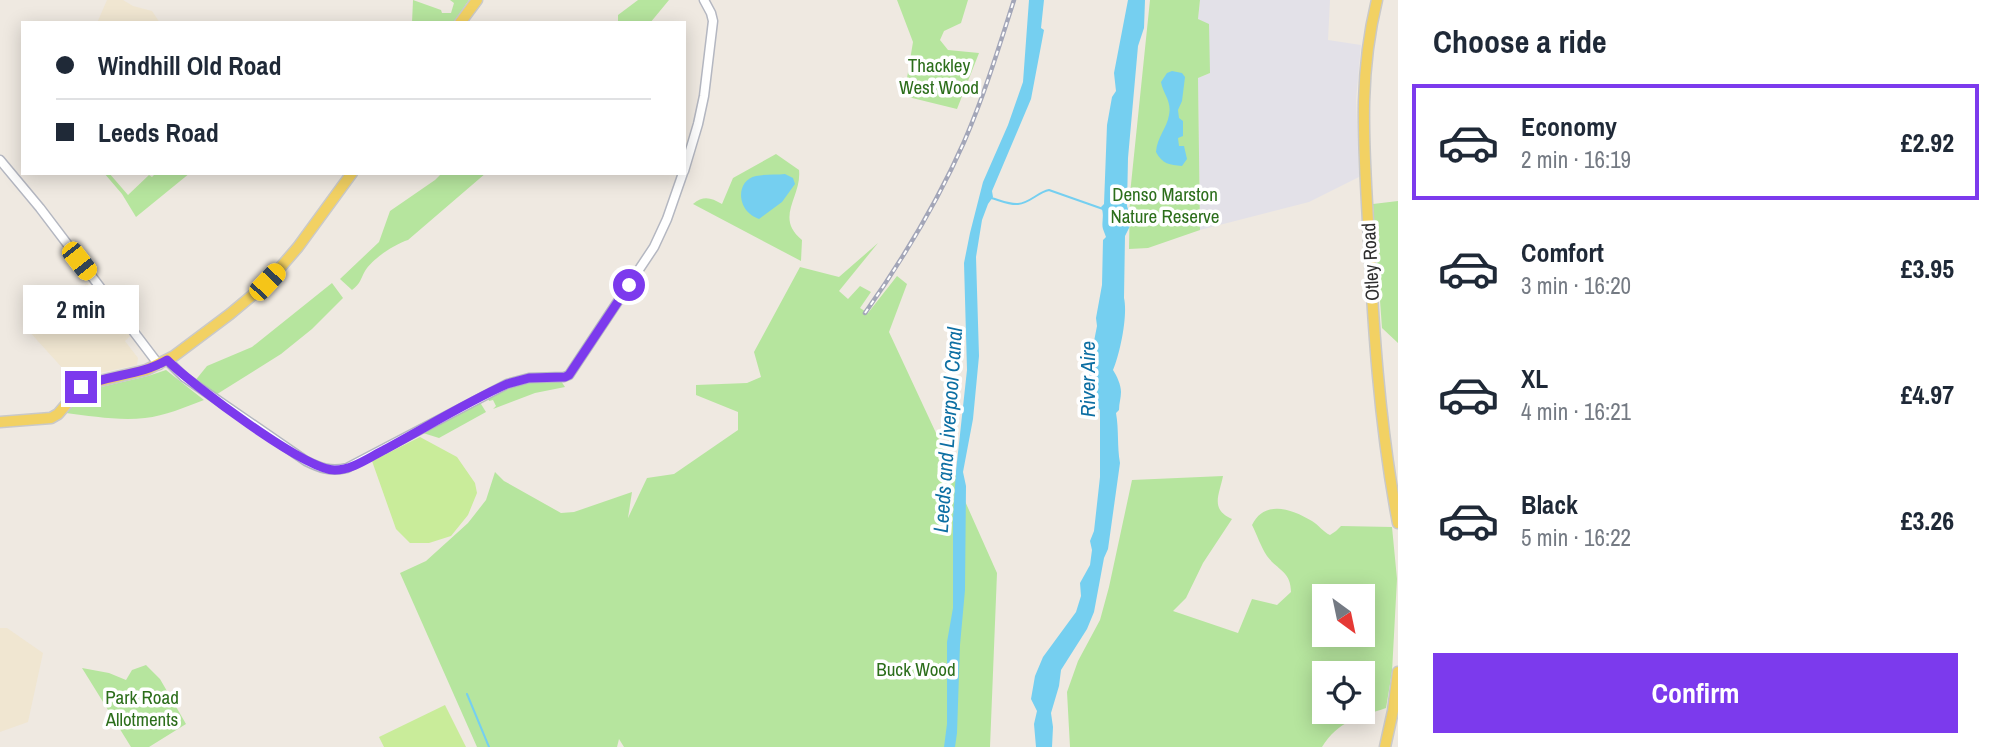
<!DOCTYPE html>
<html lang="en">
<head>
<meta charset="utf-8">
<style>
  body { margin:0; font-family:"Archivo Narrow",sans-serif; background:#f2f2f3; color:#1f2937; height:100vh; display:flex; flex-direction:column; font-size:26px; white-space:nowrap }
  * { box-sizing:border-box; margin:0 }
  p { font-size:23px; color:#747a83 }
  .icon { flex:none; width:38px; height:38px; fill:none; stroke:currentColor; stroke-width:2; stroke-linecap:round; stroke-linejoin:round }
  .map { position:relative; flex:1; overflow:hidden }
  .panel { display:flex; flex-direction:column; background:#fff; width:595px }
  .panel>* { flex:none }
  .guide { position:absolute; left:21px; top:21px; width:665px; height:154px; border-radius:0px; box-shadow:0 4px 18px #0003; display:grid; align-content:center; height:154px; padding:0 35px; background:#fff }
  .needle { width:46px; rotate:147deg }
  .tools { position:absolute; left:1312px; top:584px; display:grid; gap:14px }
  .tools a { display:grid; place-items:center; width:63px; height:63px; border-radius:0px; background:#fff; box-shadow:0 4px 18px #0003; font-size:35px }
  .end { position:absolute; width:32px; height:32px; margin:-16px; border:9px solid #7c3aed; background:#fff; box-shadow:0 0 0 4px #fff }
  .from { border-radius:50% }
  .bubble { position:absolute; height:49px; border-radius:0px; background:#fff; box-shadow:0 4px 18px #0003; font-size:23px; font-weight:700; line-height:49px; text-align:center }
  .car { position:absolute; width:21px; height:42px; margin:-21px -10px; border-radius:9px; box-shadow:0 0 5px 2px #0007; background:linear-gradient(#f5c518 24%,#345 0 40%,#f5c518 0 76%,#345 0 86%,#f5c518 0) }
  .guide b { display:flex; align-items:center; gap:24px; height:66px; font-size:26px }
  .guide b+b { border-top:2px solid #e0e1e3 }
  .guide i { width:18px; height:18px; background:#1f2937 }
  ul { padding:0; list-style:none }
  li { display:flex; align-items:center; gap:21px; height:116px; margin:0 14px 10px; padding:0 21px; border:4px solid transparent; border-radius:0px }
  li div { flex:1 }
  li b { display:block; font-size:26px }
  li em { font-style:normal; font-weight:700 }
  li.on { border-color:#7c3aed }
  li>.icon { width:63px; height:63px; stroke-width:1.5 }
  h2 { padding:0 35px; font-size:32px; line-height:84px }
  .action { display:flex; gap:14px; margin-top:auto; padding:14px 35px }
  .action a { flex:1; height:80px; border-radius:0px; background:#7c3aed; color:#fff; font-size:28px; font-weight:700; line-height:80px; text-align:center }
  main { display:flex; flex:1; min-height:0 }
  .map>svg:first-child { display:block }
  .industrial { fill:#e3e1e8 }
  .education { fill:#f0e6d1 }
  .green { fill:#b6e59e; fill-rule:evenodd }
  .pitch { fill:#c9ec9a }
  .water { fill:#75cff0 }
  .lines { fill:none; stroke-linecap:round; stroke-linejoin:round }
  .stream { stroke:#75cff0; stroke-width:2 }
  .tertiary-casing { stroke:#b4b7c1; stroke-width:11 }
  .primary-casing { stroke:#c9c9c9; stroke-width:13 }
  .tertiary { stroke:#fff; stroke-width:8 }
  .primary { stroke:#f2d163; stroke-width:10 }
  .rail-casing { stroke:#a3a6b8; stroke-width:4.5 }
  .rail { stroke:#fff; stroke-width:2; stroke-dasharray:5; stroke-linecap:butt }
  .route { stroke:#7c3aed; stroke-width:9 }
  .labels { text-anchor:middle; stroke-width:7; stroke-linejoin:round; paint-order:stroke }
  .park-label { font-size:19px; fill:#2c6e1b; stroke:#fff }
  .street-label { font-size:19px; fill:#2e2e2e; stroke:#fff }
  .water-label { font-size:21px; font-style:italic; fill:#0d6fa3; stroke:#fff }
</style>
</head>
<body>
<main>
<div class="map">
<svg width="1398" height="747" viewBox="0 0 1398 747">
  <rect width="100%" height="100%" fill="#efe9e1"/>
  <path class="industrial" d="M1200 0H1330L1328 40 1361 45 1356 100 1359 177 1309 202 1200 230 1198 78 1210 73 1198 19Z"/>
  <path class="education" d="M107 0H123L133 6 152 11 160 23H97Z
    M87 283 132 334 125 341 138 358 137 365 89 375 76 383 27 329Z
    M0 628H7L43 653 28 722 0 732Z"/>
  <path class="green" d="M413 0 441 10 442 13H451L454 3 450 0H469L453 23H412Z
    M638 0H669L650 23H618V15Z
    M897 0H968L961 23 944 31 940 40 948 50 979 53 957 109 904 96 913 42Z
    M1150 0H1200L1198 19 1209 24 1210 73 1198 78 1200 230 1148 248 1129 249 1130 194Z
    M776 154 799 170C802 197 774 217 802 240L801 261 693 204C704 195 711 198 722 204L733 178Z
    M104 173H109L128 195 149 175 152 177 156 173H190L136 217 122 194Z
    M442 173H486L408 240C395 244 372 259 365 271 360 280 361 283 352 290L340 279 379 242 390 211 435 180Z
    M1398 201V343L1382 328 1373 204Z
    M878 243 839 291 848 299 860 286 871 292 860 308 868 313 897 276 907 284 889 332 956 476V481L997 573 990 747H624L619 739 617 747H477L400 573 426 561 468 523 486 500 495 472 504 481 561 513 574 512 632 492 628 518 647 478 674 474 738 430V412L696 395V385L747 383 761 377 754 352 800 267 839 277Z
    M332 283 343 298 312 329 281 354 214 396 194 382 207 366 252 347Z
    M166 370 204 400C185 407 165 416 145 418 119 421 91 416 66 413L77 399 88 390 148 376Z
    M561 381 565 387 535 393 493 409 496 406 493 400 489 401 488 398 523 383Z
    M478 403 481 404 486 412 439 438 423 433Z
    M1223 476C1219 496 1210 509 1232 519L1203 563 1186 598 1173 611 1238 633 1252 599 1277 605 1291 592C1291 571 1277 570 1267 556 1261 547 1257 535 1252 525 1265 499 1292 509 1312 521 1319 525 1323 532 1330 535L1336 531 1341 526 1392 527 1397 579 1392 672 1386 708C1359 717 1338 721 1322 747H1070L1067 692 1078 661 1100 620 1109 587 1132 480ZM1325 597H1363V635H1325ZM1325 674H1363V712H1325Z
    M146 665 160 679 186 724 149 747H131L82 668 109 673 126 680 132 670Z"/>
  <path class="pitch" d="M420 437 457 457 475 483 477 493 468 515 451 536 429 543H410L396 529 372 461Z
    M445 705 466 747H384L379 737Z"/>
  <path class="water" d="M1029 0H1044L1041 28 1044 30 1031 99 992 191 993 197 988 204 982 220 976 257 979 356 973 419 963 472 966 486 965 590 960 645 957 733 955 747H944L947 724V642L953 608V518L956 471 967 370 964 263 970 233 983 182 1008 125 1023 82Z
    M1128 0H1145L1144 28 1138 46 1128 158 1127 206 1132 222 1125 236 1124 298C1128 315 1120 354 1113 370 1117 376 1121 385 1121 392 1121 398 1119 403 1119 410L1116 413C1119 430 1117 446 1120 463L1108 549 1104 558 1094 612 1087 629 1061 670 1059 686 1051 713 1053 727 1052 747H1036L1034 724 1037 711 1031 699 1035 676 1043 657 1076 612 1081 596 1080 583 1090 565 1092 550 1090 541 1094 531 1100 477V410L1090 398 1085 387 1097 326 1096 318 1102 285 1103 240 1106 237C1105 234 1104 232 1103 229 1101 222 1105 215 1101 207L1104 204 1107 125 1112 97 1116 91 1114 73Z
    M1172 71 1182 73 1185 77 1182 101 1178 110 1179 118 1183 121V136L1178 138 1179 146H1184L1187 159 1182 166C1170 165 1162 164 1156 152 1157 137 1167 128 1169 115 1172 101 1163 94 1161 82L1167 73Z
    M785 174 793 178 795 184 782 202 759 219C755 217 752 216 749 213 737 202 738 180 756 176 765 174 776 175 785 174Z"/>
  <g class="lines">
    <path class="stream" d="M991 198C999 200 1010 205 1018 204 1030 203 1038 192 1049 190L1103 209
      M467 694 489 747"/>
    <g class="tertiary-casing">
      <path id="tertiary" d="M0 160 40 208 159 365
        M684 171 698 124 704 96 713 21 711 13 704 0
        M167 360 184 377 306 461C320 468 331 472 347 468L507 384 529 378 564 377 569 375 654 247 667 219 683 173"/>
    </g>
    <g class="primary-casing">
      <path id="primary" d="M1377 0C1358 77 1364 145 1368 222 1373 323 1379 424 1398 523
        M460 23 477 0
        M0 422 51 418 58 414 81 387 91 383 146 370 174 356 230 314 267 283 298 247 352 173
        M1385 747 1393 711 1398 672"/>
    </g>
    <use href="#tertiary" class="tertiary"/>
    <use href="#primary" class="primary"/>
    <g class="rail-casing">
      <path id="rail" d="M865 313C903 259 937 203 964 142 984 96 999 47 1014 0"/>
    </g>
    <use href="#rail" class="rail"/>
  </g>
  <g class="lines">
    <path class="route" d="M81 387C109 374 140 376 167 360 191 384 306 471 335 470 352 470 370 457 384 450 425 428 465 403 507 384L529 378 565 377 569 375 629 285"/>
  </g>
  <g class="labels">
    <g class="park-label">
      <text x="939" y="72">Thackley<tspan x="939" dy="22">West Wood</tspan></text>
      <text x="1165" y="201">Denso Marston<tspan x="1165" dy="22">Nature Reserve</tspan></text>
      <text x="916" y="676">Buck Wood</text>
      <text x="142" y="704">Park Road<tspan x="142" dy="22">Allotments</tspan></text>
    </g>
    <g class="street-label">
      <text transform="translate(1370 262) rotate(-93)" y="7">Otley Road</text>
    </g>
    <g class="water-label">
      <text transform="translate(1088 379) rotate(-90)" y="7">River Aire</text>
      <text transform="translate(948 430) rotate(-86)" y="7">Leeds and Liverpool Canal</text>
    </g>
  </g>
</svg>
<div class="tools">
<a><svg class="needle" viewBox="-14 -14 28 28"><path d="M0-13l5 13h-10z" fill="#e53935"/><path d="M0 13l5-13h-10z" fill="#747a83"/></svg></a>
<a><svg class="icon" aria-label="locate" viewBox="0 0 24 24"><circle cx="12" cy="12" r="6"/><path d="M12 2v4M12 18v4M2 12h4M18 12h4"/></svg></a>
</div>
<i class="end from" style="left:629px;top:285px"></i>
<i class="end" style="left:81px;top:387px"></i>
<div class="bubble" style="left:23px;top:285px;width:116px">2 min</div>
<i class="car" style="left:79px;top:261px;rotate:142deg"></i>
<i class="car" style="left:267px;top:282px;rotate:43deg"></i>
<div class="guide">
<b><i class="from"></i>Windhill Old Road</b>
<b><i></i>Leeds Road</b>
</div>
</div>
<section class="panel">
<h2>Choose a ride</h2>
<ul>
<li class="on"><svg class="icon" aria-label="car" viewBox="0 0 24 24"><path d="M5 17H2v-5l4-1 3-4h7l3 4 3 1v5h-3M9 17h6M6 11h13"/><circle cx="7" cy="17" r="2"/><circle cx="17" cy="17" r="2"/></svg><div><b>Economy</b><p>2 min · 16:19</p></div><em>£2.92</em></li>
<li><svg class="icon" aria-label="car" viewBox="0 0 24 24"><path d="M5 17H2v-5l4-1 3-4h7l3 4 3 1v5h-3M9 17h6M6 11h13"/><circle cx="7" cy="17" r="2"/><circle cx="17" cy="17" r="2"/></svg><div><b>Comfort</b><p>3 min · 16:20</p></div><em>£3.95</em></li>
<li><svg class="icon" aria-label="car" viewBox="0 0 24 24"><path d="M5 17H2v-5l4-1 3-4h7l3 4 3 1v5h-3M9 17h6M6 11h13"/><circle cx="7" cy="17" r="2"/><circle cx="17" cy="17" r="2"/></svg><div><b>XL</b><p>4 min · 16:21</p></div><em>£4.97</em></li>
<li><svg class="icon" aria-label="car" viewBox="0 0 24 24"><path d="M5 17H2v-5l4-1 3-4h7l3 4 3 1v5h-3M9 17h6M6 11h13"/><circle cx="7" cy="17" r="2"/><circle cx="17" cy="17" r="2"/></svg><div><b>Black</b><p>5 min · 16:22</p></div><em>£3.26</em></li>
</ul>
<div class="action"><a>Confirm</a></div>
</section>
</main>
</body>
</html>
